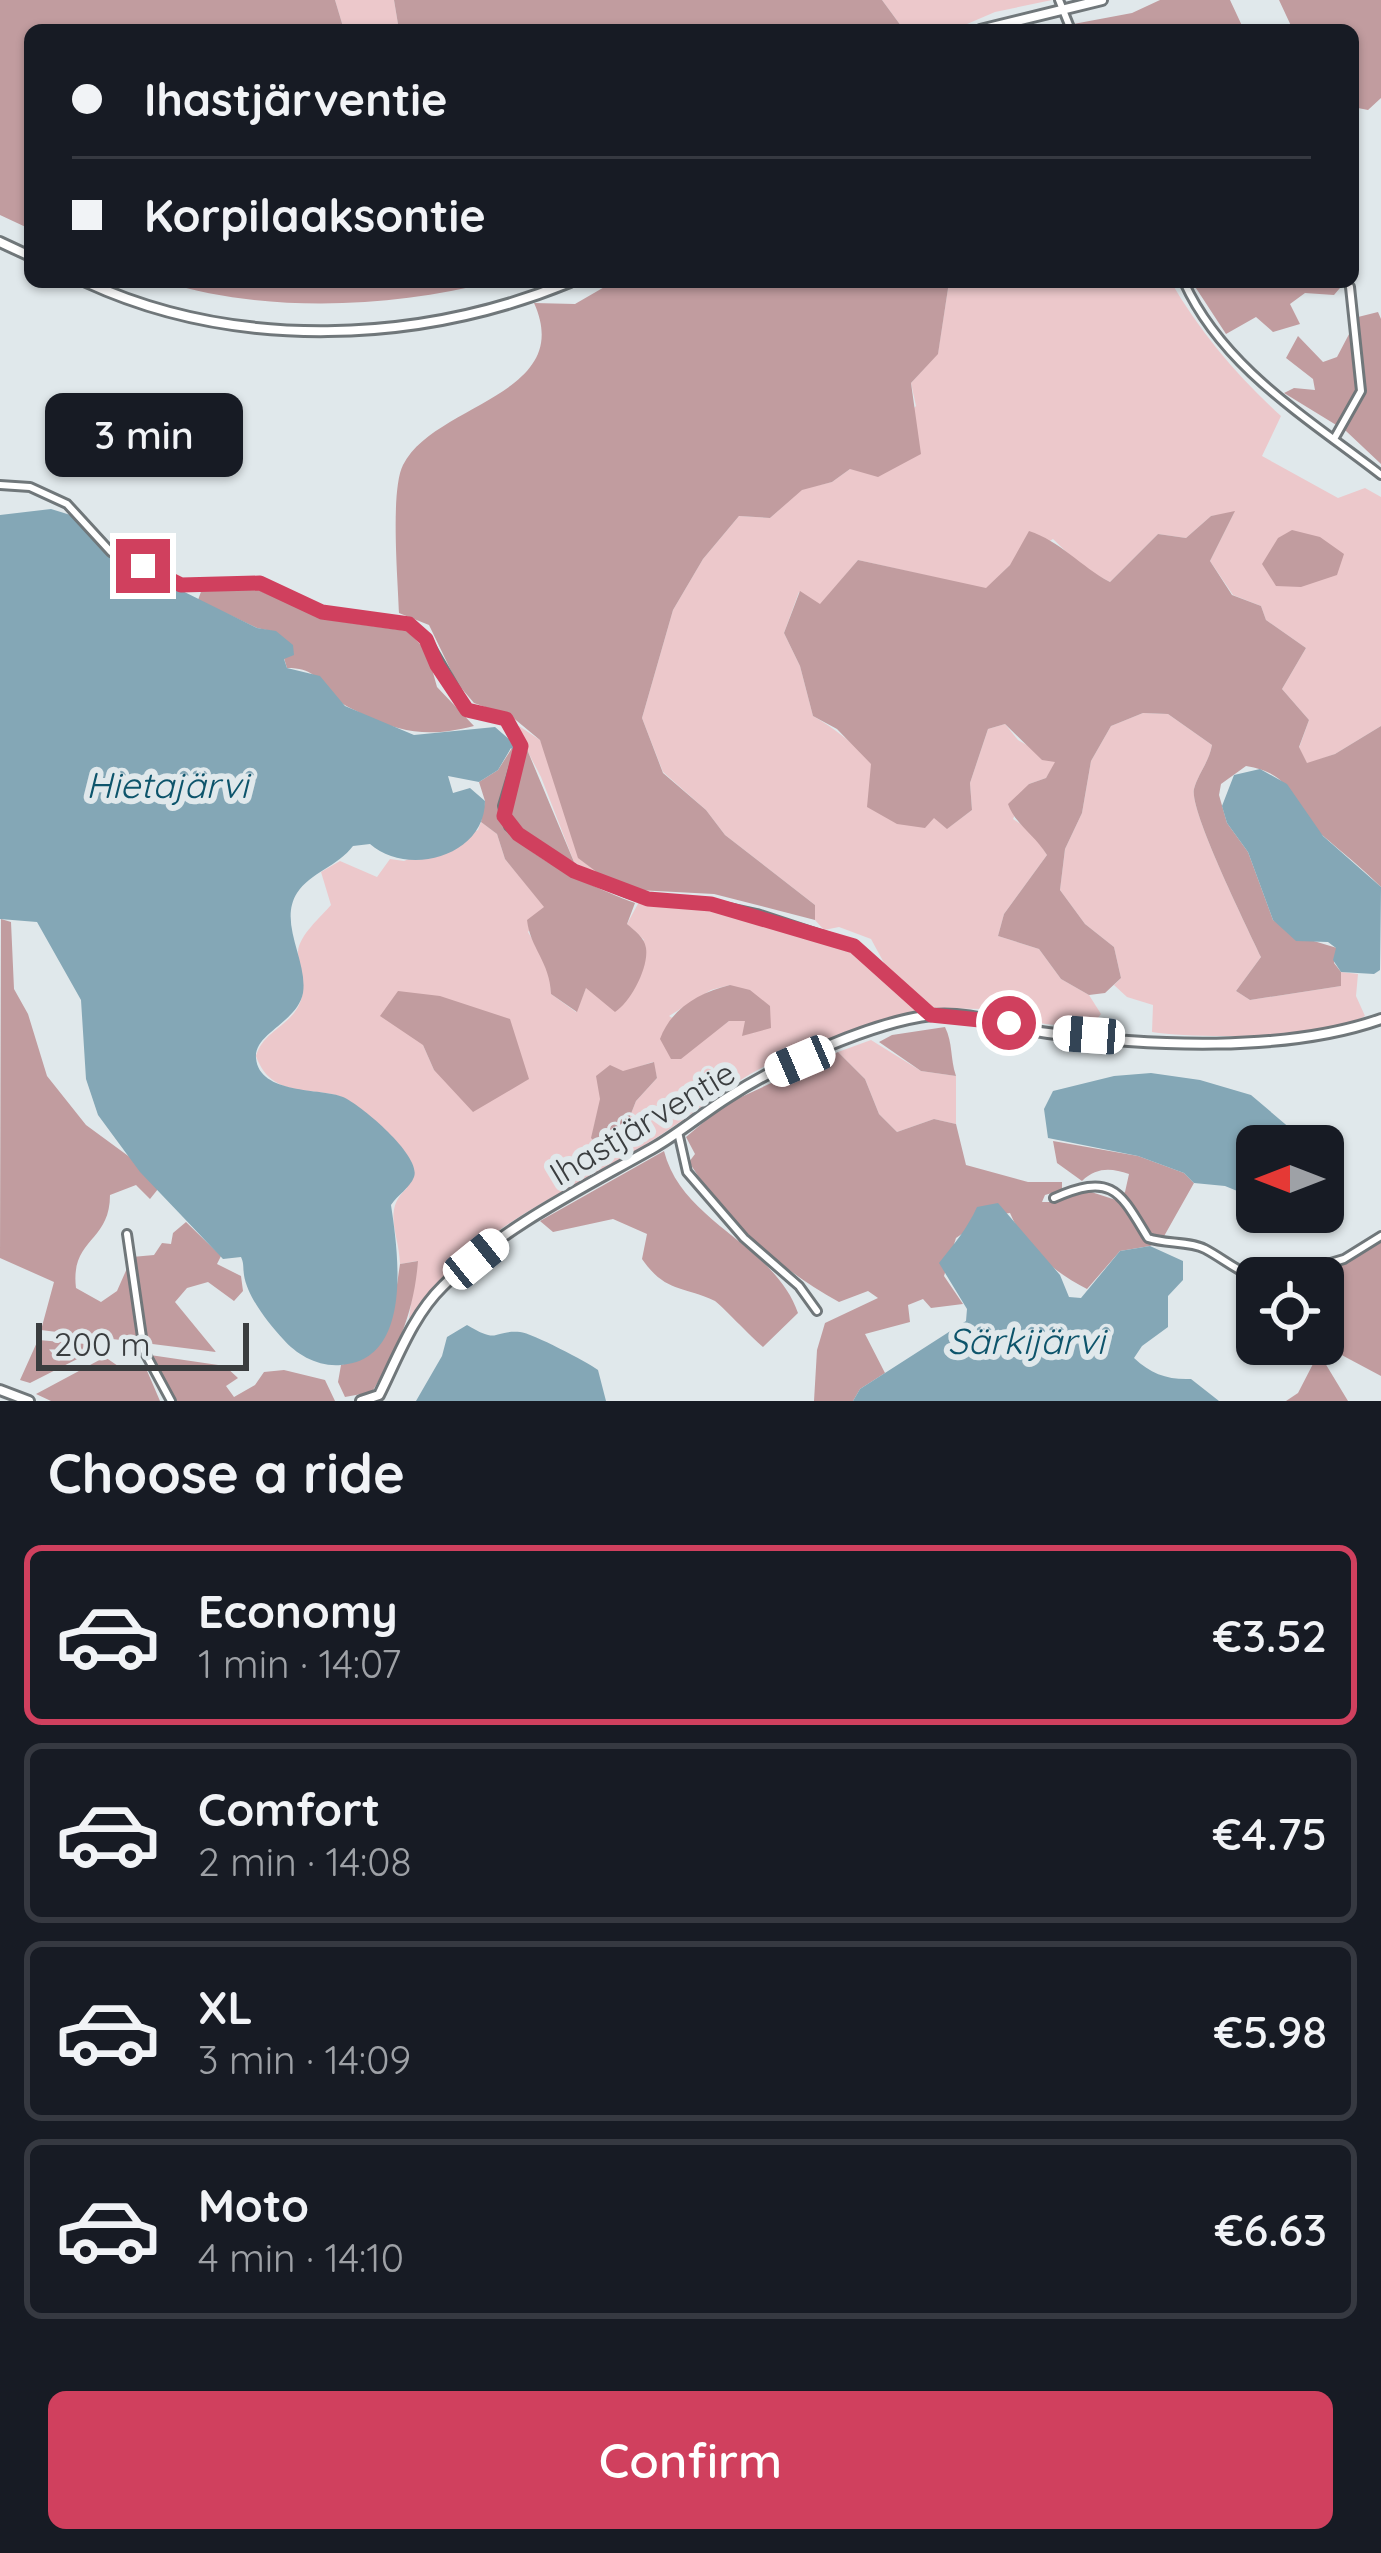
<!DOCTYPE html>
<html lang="en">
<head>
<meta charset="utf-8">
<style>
  body { margin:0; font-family:Quicksand,sans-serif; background:#20242c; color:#f1f3f6; height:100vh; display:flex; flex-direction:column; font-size:45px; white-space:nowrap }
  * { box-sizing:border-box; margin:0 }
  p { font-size:39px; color:#9ea1a6 }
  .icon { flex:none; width:66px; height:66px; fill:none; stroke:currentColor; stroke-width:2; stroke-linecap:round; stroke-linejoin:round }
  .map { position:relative; height:1401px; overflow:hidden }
  .details { display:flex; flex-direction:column; background:#171b24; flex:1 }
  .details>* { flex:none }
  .banner { position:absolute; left:24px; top:24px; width:1335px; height:264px; border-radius:18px; box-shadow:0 3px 9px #0004; display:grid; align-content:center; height:264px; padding:0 48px; background:#171b24 }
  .needle { width:78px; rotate:270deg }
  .fabs { position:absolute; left:1236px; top:1125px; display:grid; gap:24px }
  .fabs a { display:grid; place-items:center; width:108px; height:108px; border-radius:18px; background:#171b24; box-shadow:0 3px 9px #0004; font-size:60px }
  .scale { position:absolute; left:36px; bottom:30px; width:213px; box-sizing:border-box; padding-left:12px; border:6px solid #3a3d3f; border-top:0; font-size:33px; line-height:42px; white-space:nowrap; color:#3a3d3f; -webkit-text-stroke:9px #e0e8eb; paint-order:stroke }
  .end { position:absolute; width:54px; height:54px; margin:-27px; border:15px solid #d0405e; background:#fff; box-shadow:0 0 0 6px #fff }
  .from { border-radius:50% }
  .bubble { position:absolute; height:84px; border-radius:18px; background:#171b24; box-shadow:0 3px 9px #0004; font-size:39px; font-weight:600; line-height:84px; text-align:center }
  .car { position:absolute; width:36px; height:72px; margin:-36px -18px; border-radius:15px; box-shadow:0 0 9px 3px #0007; background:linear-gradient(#fff 24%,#345 0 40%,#fff 0 76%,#345 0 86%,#fff 0) }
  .banner b { display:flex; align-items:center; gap:42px; height:114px; font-size:45px }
  .banner b+b { border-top:3px solid #363941 }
  .banner i { width:30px; height:30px; background:#f1f3f6 }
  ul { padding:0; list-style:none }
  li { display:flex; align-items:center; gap:36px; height:180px; margin:0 24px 18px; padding:0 24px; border:6px solid #363941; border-radius:18px }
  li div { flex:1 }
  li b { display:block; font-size:45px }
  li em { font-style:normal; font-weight:600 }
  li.active { border-color:#d0405e }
  li>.icon { width:108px; height:108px; stroke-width:1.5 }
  h2 { padding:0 48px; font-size:54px; line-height:144px }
  .action { display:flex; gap:24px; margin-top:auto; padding:24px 48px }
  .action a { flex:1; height:138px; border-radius:18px; background:#d0405e; color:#fff; font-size:48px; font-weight:600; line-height:138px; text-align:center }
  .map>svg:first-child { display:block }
  .green { fill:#ecc8cb; fill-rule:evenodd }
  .forest { fill:#c19c9f }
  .water { fill:#84a7b6 }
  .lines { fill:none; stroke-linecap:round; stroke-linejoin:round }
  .minor-casing { stroke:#70777a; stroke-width:12 }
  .tertiary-casing { stroke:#70777a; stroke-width:14 }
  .minor { stroke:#fff; stroke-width:6 }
  .tertiary { stroke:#fff; stroke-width:8 }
  .route { stroke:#d0405e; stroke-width:15 }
  .labels { text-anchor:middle; stroke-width:12; stroke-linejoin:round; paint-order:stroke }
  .street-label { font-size:33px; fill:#3a3d3f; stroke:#e0e8eb }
  .water-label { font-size:36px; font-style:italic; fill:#0d546b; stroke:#e0e8eb }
</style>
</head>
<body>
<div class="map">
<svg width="1381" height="1401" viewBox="0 0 1381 1401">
  <rect width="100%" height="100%" fill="#e0e8eb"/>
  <path class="green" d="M335 0H394L399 30H344Z
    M882 0H1052L995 12 953 30H904Z
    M949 282H1171C1200 332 1238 377 1281 416L1262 456 1338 498 1365 488 1381 497V726L1335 754 1307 764 1299 748 1309 720 1282 689 1306 648 1266 620 1261 606 1233 595 1210 561 1234 513 1211 516 1186 538 1158 534 1110 582 1082 567 1053 539 1010 565 986 589 858 560 820 605 799 592 784 633 800 666 813 716C857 740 905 796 948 828L972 810 970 783 988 729 1005 724 1018 740 1056 762 1046 778 1029 784 1013 819 1033 832 1047 855 1004 914 998 936 1039 949 1061 979 1089 995 1101 1014 1090 1028 1045 1024 983 1009 933 1008 889 972 871 939 839 927 824 930 815 920V905L725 835 706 810 663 772 642 718 673 610 703 559 739 516 770 518 802 489 832 482 850 469 916 406 911 383 938 353Z
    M1143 713 1168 714 1212 745C1209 762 1198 774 1194 789 1189 810 1248 929 1261 957L1236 991 1250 1000 1341 986V972L1358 974 1356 996 1365 1016C1324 1039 1200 1039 1152 1032L1153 1005 1127 997 1114 985 1121 978 1114 947 1085 924 1060 890 1065 849 1082 813 1091 761 1111 726Z
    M519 726 540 740 600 875 574 862 541 777 516 729Z
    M481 822 497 834 505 859 545 907 528 932 550 969 551 994 576 1012 586 988 644 940 627 924 640 900 723 910 847 949 918 1012C868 1026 819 1042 771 1063 730 1082 694 1114 656 1138 574 1191 467 1227 418 1316L409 1318 417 1261 400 1264C399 1233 382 1210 407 1188 391 1158 378 1123 351 1102 324 1082 273 1105 256 1056 263 1032 286 1028 298 1007 309 987 298 971 298 952 299 935 321 917 331 905L321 872 340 861 377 877 390 859 404 861 478 830ZM730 985 755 1036 746 1020 729 1021 706 1038 669 1016 711 990ZM423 1045 528 1079 481 1104 434 1070ZM653 1062 657 1078 636 1101 619 1144 592 1138C601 1092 607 1076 653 1062Z
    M871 1040 921 1071 956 1076V1124L934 1119 897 1132 879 1114 865 1079 838 1052Z"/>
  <path class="forest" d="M0 0H335L344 30H30V229L0 215Z
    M394 0H882L904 30H399Z
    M1160 0H1230L1244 30H1071L1068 25 1132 13Z
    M1279 0H1381V98L1368 110 1353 107V30H1293Z
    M164 282H492C390 308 266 313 164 282Z
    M613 282H949L938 354 911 383 921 454 878 477 850 469 832 482 802 490 770 518 739 516 703 559 673 610 642 718 663 773 706 810 725 835 815 905V920L714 894 637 890 602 876 578 858 540 740 511 716 474 703 457 683 429 625 399 613C398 581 390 491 403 465 434 403 576 396 534 303L575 304Z
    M1192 282H1345L1334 295 1305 293 1290 304 1300 324 1273 332 1256 317 1226 334Z
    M1378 312 1381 319V464L1346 431 1284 393 1294 388 1315 390 1313 379 1286 358 1298 336 1323 362 1337 357 1358 317Z
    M1235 511 1210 561 1232 595 1261 606 1266 620 1306 648 1282 689 1309 720 1299 747 1307 763 1335 754 1381 726V887C1362 868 1342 852 1322 835 1289 807 1298 774 1246 766L1221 784 1219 795 1227 823 1248 852 1273 920 1307 939 1337 948 1334 963 1341 972V986L1250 1000 1236 991 1261 957C1248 929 1189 810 1194 789 1198 774 1209 762 1212 745L1168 714 1143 713 1111 726 1091 761 1082 813 1065 849 1060 890 1085 924 1114 947 1121 978 1105 993 1089 995 1061 979 1039 949 998 936 1004 914 1047 855C1034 834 1015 824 1008 804L1029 784 1046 778 1055 762 1042 760 1005 724 988 729 970 783 972 810 947 829 934 818 925 828 897 824 867 807 871 764 837 729 813 716 800 666 784 633 800 591 820 604 858 560 986 588 1010 565 1029 531C1060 541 1080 566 1110 582L1158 534 1186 538 1211 516Z
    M1292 530 1320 537 1344 554 1337 575 1301 587 1276 586 1262 564 1278 538Z
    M252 587 323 619 407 631 427 651 437 687 474 726C431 737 404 734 364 715 353 709 340 704 332 695 318 678 312 668 287 668L276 632 257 628 198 600 202 589Z
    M526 747 574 862C511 830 490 818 526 747Z
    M512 748 517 754C511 770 500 790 500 808 499 849 603 891 635 903L627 924C635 931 644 937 646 948 649 967 631 1002 615 1012L586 988 577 1012 551 994C550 962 530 948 527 920L544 907 505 859 497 834 481 822 485 801 479 782 498 770Z
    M1 919 11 922 14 989 28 1014 47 1076 86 1125 131 1158 158 1189 150 1199 136 1185 110 1195C110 1243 70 1238 76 1288L101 1302 117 1291 132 1257 154 1255 162 1243 171 1244 173 1233 186 1222 221 1256 217 1264 241 1276 243 1291 234 1301 208 1282 187 1288 175 1302 216 1352 41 1330 54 1282 0 1258Z
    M730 985 750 990 770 1006 771 1028 742 1036 745 1021H729L681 1059H671L660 1039C671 1009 698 993 730 985Z
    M398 991 440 996 510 1019 529 1079 473 1112 434 1070 423 1045 380 1016Z
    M945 1027C953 1043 950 1058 956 1076L921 1071 879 1042 892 1035Z
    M838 1052 865 1079 879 1114 897 1132 934 1119 956 1124 966 1165 1028 1182H1062V1190L1045 1195 1042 1202H1056L1082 1189 1116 1200 1125 1192 1129 1174C1111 1168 1097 1167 1082 1181L1057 1163 1053 1141 1138 1156 1184 1173 1194 1183 1163 1238 1150 1246 1120 1251 1087 1289C1055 1273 1024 1247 1010 1213L972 1218 969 1229 956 1238 944 1276 963 1304 931 1308 923 1299 908 1305 910 1322 865 1334 885 1373 860 1389 853 1401H814L817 1350 825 1323 878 1298 868 1291 839 1302C780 1270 725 1220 689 1162L695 1154 686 1137 724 1105Z
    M654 1062 657 1078 636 1101 619 1144 607 1154 591 1138 600 1099 596 1076 610 1065 623 1071Z
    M664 1151C682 1223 774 1244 798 1313L763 1347C751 1337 720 1304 715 1301 681 1285 666 1293 642 1259L647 1234 613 1219 553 1232 540 1221Z
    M1381 1242V1376L1321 1344 1323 1289 1333 1285 1326 1272Z
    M418 1261C414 1312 398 1349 372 1392L345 1397 338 1382 341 1365C393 1352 393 1309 400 1264Z
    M38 1340 86 1344 89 1353 30 1383 20 1380Z
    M150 1355 225 1366 238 1378 226 1386 234 1397 255 1385 264 1372 284 1370 325 1380 335 1401H176Z
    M105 1357 118 1366H145L160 1401H51L36 1394Z
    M1314 1362 1325 1363 1348 1401H1286L1298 1393Z"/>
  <path class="water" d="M51 509 77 517 118 559 257 628 276 631 293 645 294 655 284 659 287 668 320 676 345 706 414 735 495 727 517 746V754L511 748 498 770 479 782 448 776 453 793 470 788 485 801C485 857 407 877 370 844L353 846C338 866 310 873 297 893 278 923 308 961 303 993 297 1023 254 1033 256 1058 259 1095 322 1088 343 1097 361 1105 422 1156 414 1177 410 1188 397 1195 391 1205 398 1252 414 1360 341 1365 318 1367 297 1355 283 1339 268 1323 247 1296 244 1275 243 1268 244 1263 241 1257L223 1259 140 1172 98 1115 86 1079 81 1000 37 922 0 919V515Z
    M1260 769 1287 784 1323 836 1381 887 1380 970 1374 974 1341 972 1333 960 1336 948 1328 942 1296 941 1273 920 1248 852 1227 823 1222 806 1234 775Z
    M1151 1073 1200 1080 1251 1095 1311 1146H1257V1199L1225 1186 1194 1183 1184 1173 1138 1156 1048 1138 1044 1109 1053 1091 1114 1076Z
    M998 1203 1060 1275 1069 1297 1081 1298 1120 1251 1150 1246 1183 1261V1280L1168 1296V1327L1142 1346 1134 1358C1151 1374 1168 1380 1191 1379L1219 1401H853L860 1389 966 1321 967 1309 939 1263C954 1244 967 1229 977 1207Z
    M467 1325C500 1345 492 1330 520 1332 532 1333 587 1362 598 1370L606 1401H416L442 1356 447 1337Z"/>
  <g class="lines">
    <g class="minor-casing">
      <path id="minor" d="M1059 0 1071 30
        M1184 282C1223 368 1309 419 1381 475
        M1334 439 1361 391 1350 287
        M0 485 30 487 67 504 111 552 181 585 260 583 323 612 409 624 426 639 467 710 506 719 521 746 503 806 509 826 528 841 574 871 626 892 648 899 711 904 757 914 854 946 931 1015
        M678 1132 687 1172 744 1238 799 1286 817 1311
        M1054 1198C1113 1172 1120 1192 1148 1238 1165 1244 1190 1241 1205 1249 1224 1259 1236 1271 1257 1278
        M127 1234 144 1351 171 1401
        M1280 1278 1344 1259 1381 1236"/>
    </g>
    <g class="tertiary-casing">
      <path id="tertiary" d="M980 30 1102 0
        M0 242 30 256
        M86 282C236 351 419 344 570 282
        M0 1390 29 1401
        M361 1401 379 1395C397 1359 413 1315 443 1286 502 1227 583 1188 655 1147 681 1132 704 1112 730 1096 780 1064 872 1022 932 1015 972 1011 1009 1028 1048 1033 1149 1046 1285 1053 1381 1019"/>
    </g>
    <use href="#minor" class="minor"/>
    <use href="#tertiary" class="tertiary"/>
  </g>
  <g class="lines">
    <path class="route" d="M143 566 181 585 260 583 322 612 409 624 426 639 437 665 467 710 506 719 521 746 504 816 518 834 574 871 648 899 711 904 854 946 931 1015 1009 1023"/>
  </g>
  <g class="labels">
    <g class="street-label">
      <text transform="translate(642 1123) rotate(-31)" y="12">Ihastjärventie</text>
    </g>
    <g class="water-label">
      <text x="167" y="798">Hietajärvi</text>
      <text x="1026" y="1354">Särkijärvi</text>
    </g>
  </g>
</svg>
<div class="fabs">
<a><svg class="needle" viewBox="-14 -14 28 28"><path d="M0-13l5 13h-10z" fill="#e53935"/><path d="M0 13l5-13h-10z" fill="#9ea1a6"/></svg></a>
<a><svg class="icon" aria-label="locate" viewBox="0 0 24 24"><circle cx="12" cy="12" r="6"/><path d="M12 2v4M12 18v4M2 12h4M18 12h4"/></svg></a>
</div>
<div class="scale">200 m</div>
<i class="end from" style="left:1009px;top:1023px"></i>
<i class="end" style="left:143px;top:566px"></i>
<div class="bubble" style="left:45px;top:393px;width:198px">3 min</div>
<i class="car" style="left:1089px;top:1035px;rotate:274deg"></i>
<i class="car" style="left:800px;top:1061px;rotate:247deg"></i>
<i class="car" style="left:476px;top:1259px;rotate:51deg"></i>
<div class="banner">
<b><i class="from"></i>Ihastjärventie</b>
<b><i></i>Korpilaaksontie</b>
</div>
</div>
<section class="details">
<h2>Choose a ride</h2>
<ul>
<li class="active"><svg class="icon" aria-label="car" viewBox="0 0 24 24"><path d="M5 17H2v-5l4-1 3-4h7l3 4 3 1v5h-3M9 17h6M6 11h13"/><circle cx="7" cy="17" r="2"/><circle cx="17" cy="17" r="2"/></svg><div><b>Economy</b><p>1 min · 14:07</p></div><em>€3.52</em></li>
<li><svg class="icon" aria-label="car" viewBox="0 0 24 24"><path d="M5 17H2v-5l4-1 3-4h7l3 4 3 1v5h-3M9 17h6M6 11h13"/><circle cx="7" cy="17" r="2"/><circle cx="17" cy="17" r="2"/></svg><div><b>Comfort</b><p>2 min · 14:08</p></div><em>€4.75</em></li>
<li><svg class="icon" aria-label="car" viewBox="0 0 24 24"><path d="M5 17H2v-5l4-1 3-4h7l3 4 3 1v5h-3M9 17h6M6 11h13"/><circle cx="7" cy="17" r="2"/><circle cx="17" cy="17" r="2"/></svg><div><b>XL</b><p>3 min · 14:09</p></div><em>€5.98</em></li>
<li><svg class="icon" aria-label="car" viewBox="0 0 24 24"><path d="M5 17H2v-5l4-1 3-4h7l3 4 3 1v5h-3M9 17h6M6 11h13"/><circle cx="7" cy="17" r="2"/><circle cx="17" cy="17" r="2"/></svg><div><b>Moto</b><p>4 min · 14:10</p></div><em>€6.63</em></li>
</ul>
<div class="action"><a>Confirm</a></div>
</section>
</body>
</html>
